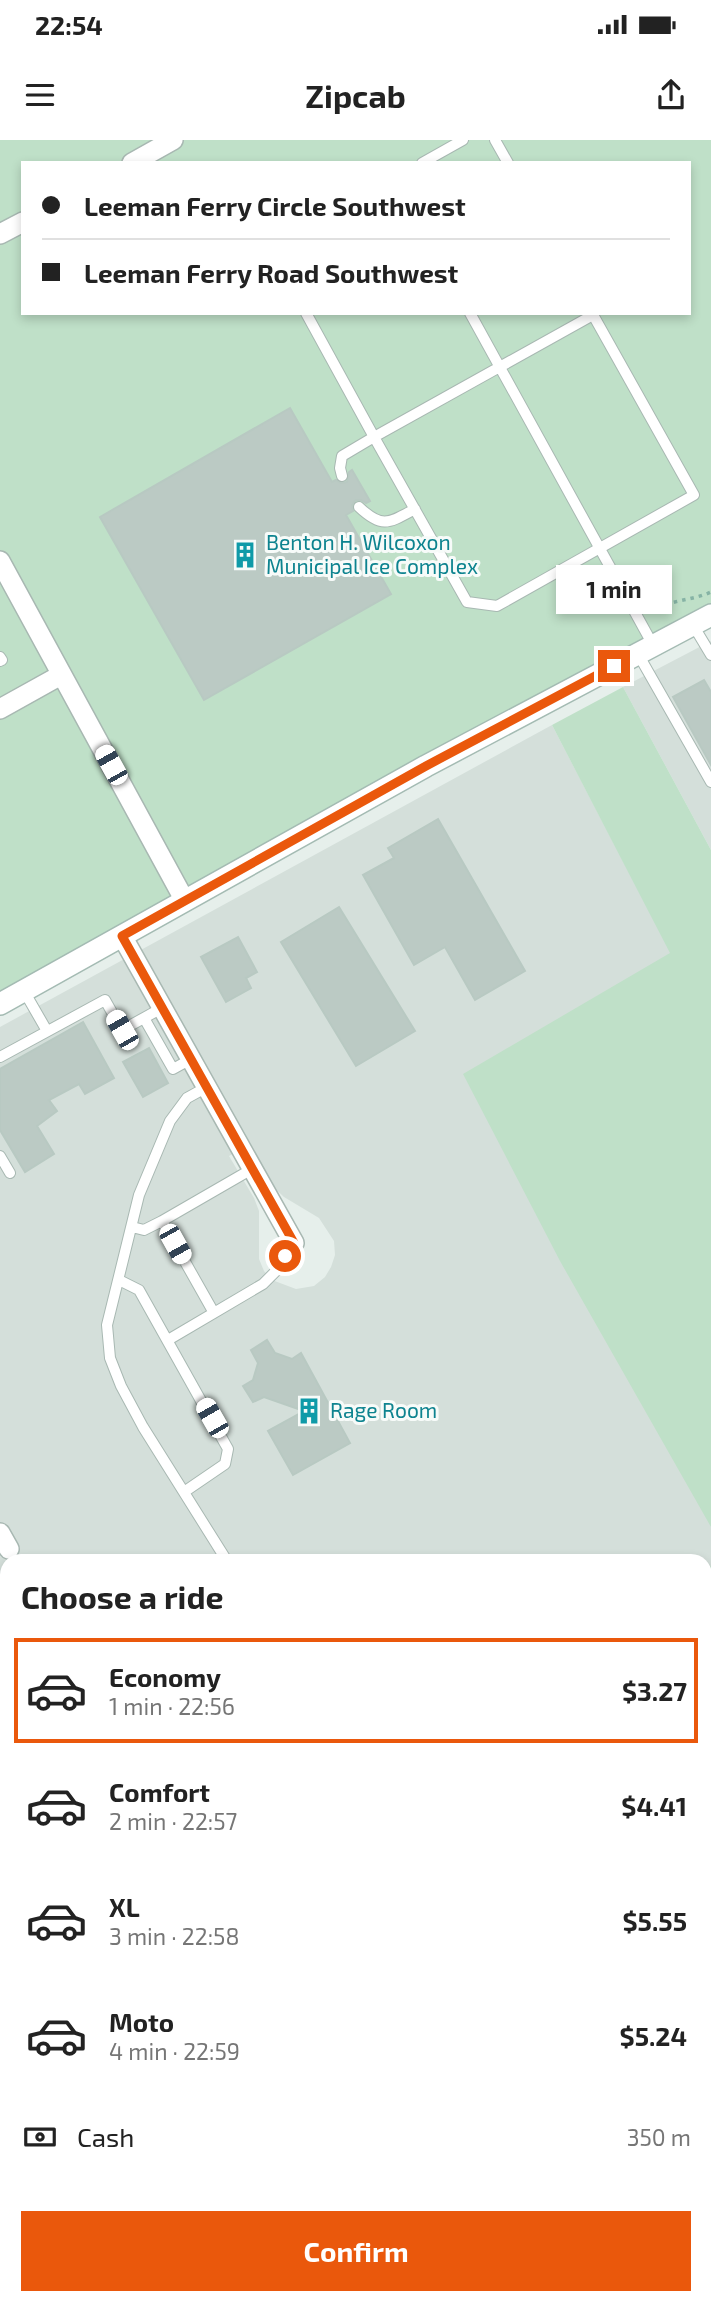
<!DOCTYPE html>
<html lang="en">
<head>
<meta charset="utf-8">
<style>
  body { margin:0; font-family:"Exo 2",sans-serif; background:#f2f2f2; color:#222; height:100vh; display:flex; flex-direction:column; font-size:26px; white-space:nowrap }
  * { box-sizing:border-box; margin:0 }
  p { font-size:23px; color:#767676 }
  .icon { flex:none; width:38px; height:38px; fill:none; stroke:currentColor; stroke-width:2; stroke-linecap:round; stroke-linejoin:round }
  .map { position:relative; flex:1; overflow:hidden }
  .details { position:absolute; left:0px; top:1414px; width:712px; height:751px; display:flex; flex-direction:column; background:#fff; border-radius:21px 21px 0 0; box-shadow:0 4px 10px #0003 }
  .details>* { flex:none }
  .top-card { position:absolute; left:21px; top:21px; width:670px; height:154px; border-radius:0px; box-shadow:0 4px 10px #0003; display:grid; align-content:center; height:154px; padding:0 21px; background:#fff }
  .end { position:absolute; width:32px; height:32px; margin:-16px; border:9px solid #ea580c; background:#fff; box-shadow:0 0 0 4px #fff }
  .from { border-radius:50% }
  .bubble { position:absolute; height:49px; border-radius:0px; background:#fff; box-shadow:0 4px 10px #0003; font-size:23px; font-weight:700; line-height:49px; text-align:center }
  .car { position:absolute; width:21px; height:42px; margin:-21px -10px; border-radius:9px; box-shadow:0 0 5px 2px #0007; background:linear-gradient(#fff 24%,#345 0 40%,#fff 0 76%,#345 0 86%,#fff 0) }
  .top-card b { display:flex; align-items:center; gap:24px; height:66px; font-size:26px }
  .top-card b+b { border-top:2px solid #e0e0e0 }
  .top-card i { width:18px; height:18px; background:#222 }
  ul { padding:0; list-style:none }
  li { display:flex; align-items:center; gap:21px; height:105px; margin:0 14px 10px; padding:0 7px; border:4px solid transparent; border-radius:0px }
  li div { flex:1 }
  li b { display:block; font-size:26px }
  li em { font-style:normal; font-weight:700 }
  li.current { border-color:#ea580c }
  li>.icon { width:63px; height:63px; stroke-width:1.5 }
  h2 { padding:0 21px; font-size:32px; line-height:84px }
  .pay { display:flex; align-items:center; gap:18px; height:77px; padding:0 21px; font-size:26px }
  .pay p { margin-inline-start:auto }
  .button { display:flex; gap:14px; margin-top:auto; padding:14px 21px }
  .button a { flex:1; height:80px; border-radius:0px; background:#ea580c; color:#fff; font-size:28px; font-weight:700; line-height:80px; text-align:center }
  .status { display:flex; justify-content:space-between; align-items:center; height:49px; padding:0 35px; background:#fff; direction:ltr }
  .status svg { height:19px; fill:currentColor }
  header { display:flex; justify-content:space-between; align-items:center; height:91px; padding:0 21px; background:#fff; font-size:32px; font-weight:700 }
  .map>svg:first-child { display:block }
  .built { fill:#d4dfda; fill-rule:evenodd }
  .green { fill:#bfe0c8; fill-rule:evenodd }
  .water { fill:#8ec9d4 }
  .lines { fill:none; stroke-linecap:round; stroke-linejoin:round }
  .stream { stroke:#8ec9d4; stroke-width:5 }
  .building { fill:#bbcac4; stroke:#b8c9c2; stroke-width:2 }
  .lane-casing { stroke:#a8b8b2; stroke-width:12 }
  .street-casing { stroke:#a8b8b2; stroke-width:22 }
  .secondary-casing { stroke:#a4bbb3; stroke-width:24 }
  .path { stroke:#86b3a5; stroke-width:3.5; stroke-dasharray:3.5 5; stroke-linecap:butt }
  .lane { stroke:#fff; stroke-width:10 }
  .street { stroke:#fff; stroke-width:19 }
  .secondary { stroke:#fff; stroke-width:21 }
  .route { stroke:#ea580c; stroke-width:9 }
  .labels { text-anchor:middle; stroke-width:6; stroke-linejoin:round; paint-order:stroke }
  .culture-label { font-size:21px; fill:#0d838f; stroke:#f7fbf9; text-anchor:start }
</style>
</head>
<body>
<div class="status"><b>22:54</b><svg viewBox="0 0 49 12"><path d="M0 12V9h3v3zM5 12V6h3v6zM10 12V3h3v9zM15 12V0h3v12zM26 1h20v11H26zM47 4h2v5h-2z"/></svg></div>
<header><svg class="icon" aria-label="menu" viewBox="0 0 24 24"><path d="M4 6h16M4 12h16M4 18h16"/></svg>Zipcab<svg class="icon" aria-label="share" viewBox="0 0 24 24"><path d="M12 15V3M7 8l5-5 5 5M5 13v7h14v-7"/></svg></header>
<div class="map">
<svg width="711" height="2164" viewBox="0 0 711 2164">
  <rect width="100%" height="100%" fill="#e6efeb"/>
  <path class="built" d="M711 501V710L623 547Z
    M552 585 671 813 711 1387V1426L705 1429V1421H7V2052L0 2055V887ZM248 1005 270 1044 284 1057 319 1078 334 1101 335 1115 331 1127 325 1137 314 1146 296 1149 272 1140 264 1131 259 1119V1071L254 1058 229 1016Z"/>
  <path class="green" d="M0 0H711V475L0 864ZM23 23H690V173H23Z
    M623 547 711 710V1387L560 1121 463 934 670 813 552 585Z
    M711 1426V1691L705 1694V1429Z
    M711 1795V2164H609L606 2158H705V1798Z
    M7 2127V2158H593L597 2164H0V2129Z"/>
  <path class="water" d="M711 1691V1795L705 1798V1694Z
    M7 2052V2127L0 2129V2055Z
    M198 2158H389L398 2164H193Z"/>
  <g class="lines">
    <path class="stream" d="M593 2158 597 2164"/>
  </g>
  <path class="building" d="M290 268 332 342 336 340 341 343 347 342 349 332 352 330 370 361 366 363 361 360H356L352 365 353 371 346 375 391 454 204 560 100 377Z
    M704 540 711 552V625L673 557Z
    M438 679 525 831 475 860 445 807 414 825 363 735 394 718 388 708Z
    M339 767 415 891 356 926 281 802Z
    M238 797 257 832 246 838 251 848 226 862 201 817Z
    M83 882 114 938 85 954 79 944 49 960 57 971 37 986 54 1014 25 1032 0 990V929Z
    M149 908 168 943 143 957 123 922Z
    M267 1200 275 1213 292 1219 301 1213 350 1303 293 1335 268 1291 304 1271 264 1257 253 1262 243 1246 253 1240 258 1223 251 1210Z"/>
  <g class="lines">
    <g class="lane-casing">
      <path id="lane" d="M495 0 508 23
        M422 23 463 0
        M306 173 374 297 593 175
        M470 173 653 505
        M342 336 340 328 342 316 374 297 467 462 497 466 694 355 592 173
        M359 367C382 389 389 383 415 369
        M693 485 711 515
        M638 514 711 642
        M0 517 2 520 0 521
        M24 851 47 891
        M144 878 173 929 191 919
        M0 917 105 860 122 890 162 868
        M207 947 187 958 170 981 139 1055 107 1185 110 1218 121 1246 143 1287 227 1421
        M0 1016 10 1033
        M132 1087 144 1090 162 1081
        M119 1140 139 1150 228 1309 225 1324 184 1352
        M214 1173 162 1081 252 1029
        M168 1200 263 1144 277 1130 294 1103"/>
    </g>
    <g class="street-casing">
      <path id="street" d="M132 23 173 0
        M0 94 23 82
        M0 421 185 761
        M0 569 61 535
        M122 796 294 1103
        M0 1393 9 1409"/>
    </g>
    <g class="secondary-casing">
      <path id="secondary" d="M0 864 426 626 711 475"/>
    </g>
    <path class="path" d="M650 471C669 460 691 461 711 452
      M705 1843 711 1839
      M409 2158 419 2164
      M649 2158 652 2164
      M50 2164 63 2158
      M185 2164 191 2158"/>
    <use href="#lane" class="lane"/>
    <use href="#street" class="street"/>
    <use href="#secondary" class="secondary"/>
  </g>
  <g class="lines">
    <path class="route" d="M285 1116 294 1103 122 796 426 626 614 526"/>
  </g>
  <defs>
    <g id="building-bare" transform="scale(2.1)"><path d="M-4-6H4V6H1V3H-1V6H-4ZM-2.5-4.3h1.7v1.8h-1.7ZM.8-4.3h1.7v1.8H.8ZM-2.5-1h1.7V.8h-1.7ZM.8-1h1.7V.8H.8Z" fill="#0f9aa8" stroke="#f7fbf9" stroke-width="2.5" paint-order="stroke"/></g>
  </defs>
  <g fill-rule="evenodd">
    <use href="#building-bare" x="245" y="415"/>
    <use href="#building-bare" x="309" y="1271"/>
  </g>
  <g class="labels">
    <g class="culture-label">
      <text x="266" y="410">Benton H. Wilcoxon<tspan x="266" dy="24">Municipal Ice Complex</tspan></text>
      <text x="330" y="1278">Rage Room</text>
    </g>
  </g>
</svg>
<i class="end from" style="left:285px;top:1116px"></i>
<i class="end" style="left:614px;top:526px"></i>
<div class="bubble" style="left:556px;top:425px;width:116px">1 min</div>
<i class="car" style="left:111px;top:625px;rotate:331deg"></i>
<i class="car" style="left:122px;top:890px;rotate:330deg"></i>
<i class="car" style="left:175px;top:1104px;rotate:151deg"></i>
<i class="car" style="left:212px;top:1278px;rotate:330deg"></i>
<div class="top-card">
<b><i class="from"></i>Leeman Ferry Circle Southwest</b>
<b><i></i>Leeman Ferry Road Southwest</b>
</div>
<section class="details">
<h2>Choose a ride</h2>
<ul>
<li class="current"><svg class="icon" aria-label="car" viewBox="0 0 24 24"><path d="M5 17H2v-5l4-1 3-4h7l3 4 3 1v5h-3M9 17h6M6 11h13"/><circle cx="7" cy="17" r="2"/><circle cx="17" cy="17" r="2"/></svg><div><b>Economy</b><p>1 min · 22:56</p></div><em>$3.27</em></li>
<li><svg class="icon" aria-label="car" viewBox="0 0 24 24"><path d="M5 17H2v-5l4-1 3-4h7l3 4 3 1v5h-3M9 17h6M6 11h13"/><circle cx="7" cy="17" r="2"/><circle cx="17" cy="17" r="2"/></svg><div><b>Comfort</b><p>2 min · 22:57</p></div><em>$4.41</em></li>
<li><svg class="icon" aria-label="car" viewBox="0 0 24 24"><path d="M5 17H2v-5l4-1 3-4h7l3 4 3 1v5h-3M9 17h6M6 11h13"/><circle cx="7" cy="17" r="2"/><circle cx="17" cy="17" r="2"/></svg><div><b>XL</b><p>3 min · 22:58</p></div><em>$5.55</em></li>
<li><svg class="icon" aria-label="car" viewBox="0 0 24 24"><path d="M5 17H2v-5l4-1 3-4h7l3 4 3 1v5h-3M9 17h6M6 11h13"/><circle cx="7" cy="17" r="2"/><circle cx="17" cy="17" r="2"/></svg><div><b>Moto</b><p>4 min · 22:59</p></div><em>$5.24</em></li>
</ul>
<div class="pay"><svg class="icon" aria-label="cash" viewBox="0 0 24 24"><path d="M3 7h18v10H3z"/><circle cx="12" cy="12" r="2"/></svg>Cash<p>350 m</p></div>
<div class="button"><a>Confirm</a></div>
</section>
</div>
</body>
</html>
